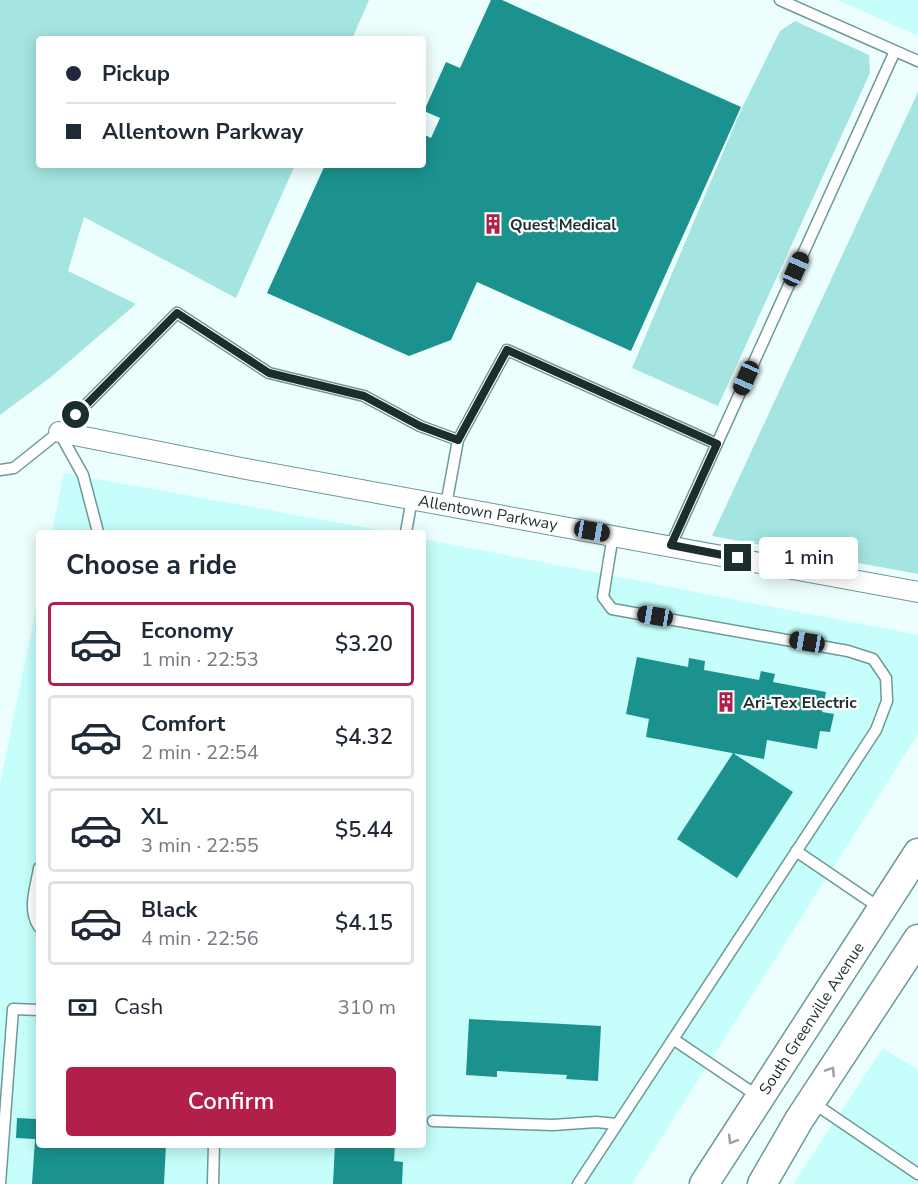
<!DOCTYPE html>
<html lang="en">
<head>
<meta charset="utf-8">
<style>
  body { margin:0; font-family:"Nunito Sans",sans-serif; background:#f6f6f7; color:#1f2937; height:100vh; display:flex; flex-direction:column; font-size:22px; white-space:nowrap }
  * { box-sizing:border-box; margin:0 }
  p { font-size:20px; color:#747a83 }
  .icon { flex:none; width:33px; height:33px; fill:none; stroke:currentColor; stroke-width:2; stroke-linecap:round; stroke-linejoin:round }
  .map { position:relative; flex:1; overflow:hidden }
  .panel { position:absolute; left:36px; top:530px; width:390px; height:618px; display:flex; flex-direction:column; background:#fff; border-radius:6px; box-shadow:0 3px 15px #0003 }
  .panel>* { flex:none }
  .guide { position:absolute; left:36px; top:36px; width:390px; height:132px; border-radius:6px; box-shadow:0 3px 15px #0003; display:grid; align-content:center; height:132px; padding:0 30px; background:#fff }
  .end { position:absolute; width:27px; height:27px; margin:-14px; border:8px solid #1b2e2d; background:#fff; box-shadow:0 0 0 3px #fff }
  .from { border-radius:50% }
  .bubble { position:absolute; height:42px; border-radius:6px; background:#fff; box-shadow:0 3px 15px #0003; font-size:20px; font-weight:600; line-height:42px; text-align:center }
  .car { position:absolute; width:18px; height:36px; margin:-18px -9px; border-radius:8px; box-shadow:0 0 4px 2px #0007; background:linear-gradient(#222 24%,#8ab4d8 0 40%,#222 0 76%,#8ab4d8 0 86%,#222 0) }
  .guide b { display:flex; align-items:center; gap:21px; height:57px; font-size:22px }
  .guide b+b { border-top:2px solid #e0e1e3 }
  .guide i { width:15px; height:15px; background:#1f2937 }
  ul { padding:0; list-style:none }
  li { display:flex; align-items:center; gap:18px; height:84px; margin:0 12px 9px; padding:0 18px; border:3px solid #e0e1e3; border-radius:6px }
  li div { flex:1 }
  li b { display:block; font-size:22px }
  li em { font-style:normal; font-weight:600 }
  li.current { border-color:#b2204a }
  li>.icon { width:54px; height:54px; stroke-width:1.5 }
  h2 { padding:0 30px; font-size:27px; line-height:72px }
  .pay { display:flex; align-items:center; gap:15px; height:66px; padding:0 30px; font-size:22px }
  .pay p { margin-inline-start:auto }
  .cta { display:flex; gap:12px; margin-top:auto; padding:12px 30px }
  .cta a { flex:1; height:69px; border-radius:6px; background:#b2204a; color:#fff; font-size:24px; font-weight:600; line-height:69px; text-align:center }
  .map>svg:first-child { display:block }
  .built { fill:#c5fefa }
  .green { fill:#a4e5e1 }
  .building { fill:#1b928e }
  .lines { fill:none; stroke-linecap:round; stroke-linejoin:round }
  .service-casing { stroke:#6d9997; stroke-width:13 }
  .minor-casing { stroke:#6d9997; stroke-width:22 }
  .secondary-casing { stroke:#6d9997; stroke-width:31 }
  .service { stroke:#fff; stroke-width:10 }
  .minor { stroke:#fff; stroke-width:20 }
  .secondary { stroke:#fff; stroke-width:28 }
  .oneway { stroke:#98a1a0 }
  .route { stroke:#1b2e2d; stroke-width:8 }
  .labels { text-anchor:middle; stroke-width:4.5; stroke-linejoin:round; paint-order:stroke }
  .poi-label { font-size:16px; font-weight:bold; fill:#1b2e2d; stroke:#fff; text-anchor:start }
  .street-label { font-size:16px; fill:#1b2e2d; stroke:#fff }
</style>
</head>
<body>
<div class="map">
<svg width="918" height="1184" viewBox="0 0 918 1184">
  <rect width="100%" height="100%" fill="#ecfefd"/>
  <path class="built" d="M838 0H918V36Z
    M64 473 390 532H52Z
    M423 539 918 635V734L632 1184H0V784L39 595V1144H423Z
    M883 1048 918 1070V1184H793Z"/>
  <path class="green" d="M0 0H369L352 39H39V165H295L236 298 84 217 68 271 136 304 51 377 0 415Z
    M795 21 869 55 870 73 718 406 632 368 741 110 780 31Z
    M918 92V574L712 536Z"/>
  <path class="building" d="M491 0H502L741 107 631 351 477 282 451 340 409 356 267 293 325 165H423V134L431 138 440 118 424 111 446 62 460 68Z
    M637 657 688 667 689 658 705 661 704 670 759 680 761 671 775 674 773 682 826 692 822 712 834 714 830 732 820 731 817 749 767 740 764 759 646 737 649 719 626 714Z
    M733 753 793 792 737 878 677 839Z
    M469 1019 601 1026 598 1081 566 1079 567 1075 497 1071V1077L466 1075Z
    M37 1108H39V1144H166L164 1184H32L35 1139 16 1138 17 1118 37 1119Z
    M335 1144H395L394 1161 403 1162 402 1184H333Z"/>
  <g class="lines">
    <g class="service-casing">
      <path id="service" d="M780 0 918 61
        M59 432 83 475 98 532
        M0 470 14 468 59 432 177 313 269 373 364 396 420 426 458 440
        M446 505 458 440 507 350 717 444
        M406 532 412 499
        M671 545 895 51
        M796 851 880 908
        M39 868C36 888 27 909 39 927
        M673 1039 759 1097
        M812 1102 918 1174
        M433 1121 553 1125 596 1122 617 1124
        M0 1184 13 1009 39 1010
        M213 1184 214 1144
        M578 1184 876 730 887 701 886 678 873 659 848 651 612 609 603 597 613 535"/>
    </g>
    <g class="minor-casing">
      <path id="minor" d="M59 432 241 468 918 592"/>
    </g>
    <g class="secondary-casing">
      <path id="secondary" d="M704 1184 918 853
        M762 1184 799 1120 918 939"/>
    </g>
    <use href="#service" class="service"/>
    <use href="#minor" class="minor"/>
    <use href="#secondary" class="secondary"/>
  </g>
  <defs><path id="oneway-chevron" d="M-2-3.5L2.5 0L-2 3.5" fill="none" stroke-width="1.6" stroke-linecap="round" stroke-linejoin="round" transform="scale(1.5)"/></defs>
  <g class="oneway">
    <use href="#oneway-chevron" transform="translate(831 1071) rotate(-57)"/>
    <use href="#oneway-chevron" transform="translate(732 1140) rotate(122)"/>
  </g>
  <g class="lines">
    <path class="route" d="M76 415 177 313 269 373 364 396 420 426 458 440 507 350 717 444 671 545 738 558"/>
  </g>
  <defs>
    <g id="building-bare" transform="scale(1.62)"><path d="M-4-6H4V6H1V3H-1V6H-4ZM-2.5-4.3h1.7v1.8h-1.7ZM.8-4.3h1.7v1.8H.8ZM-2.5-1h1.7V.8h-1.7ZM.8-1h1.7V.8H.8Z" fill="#b2204a" stroke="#fff" stroke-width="2.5" paint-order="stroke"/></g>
  </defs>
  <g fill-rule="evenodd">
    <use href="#building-bare" x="493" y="224"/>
    <use href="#building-bare" x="726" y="702"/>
  </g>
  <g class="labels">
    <g class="poi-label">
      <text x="510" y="230">Quest Medical</text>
      <text x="743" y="708">Ari-Tex Electric</text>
    </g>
    <g class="street-label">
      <text transform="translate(488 512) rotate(10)" y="6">Allentown Parkway</text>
      <text transform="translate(811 1018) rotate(-57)" y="6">South Greenville Avenue</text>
    </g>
  </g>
</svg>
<i class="end from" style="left:76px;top:415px"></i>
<i class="end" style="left:738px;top:558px"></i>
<div class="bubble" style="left:759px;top:537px;width:99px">1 min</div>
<i class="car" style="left:796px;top:269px;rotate:24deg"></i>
<i class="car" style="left:746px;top:378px;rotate:204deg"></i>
<i class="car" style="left:592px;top:531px;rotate:100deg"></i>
<i class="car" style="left:655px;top:616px;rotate:279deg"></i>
<i class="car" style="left:807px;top:642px;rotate:280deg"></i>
<div class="guide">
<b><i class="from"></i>Pickup</b>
<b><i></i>Allentown Parkway</b>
</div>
<section class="panel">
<h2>Choose a ride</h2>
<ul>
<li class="current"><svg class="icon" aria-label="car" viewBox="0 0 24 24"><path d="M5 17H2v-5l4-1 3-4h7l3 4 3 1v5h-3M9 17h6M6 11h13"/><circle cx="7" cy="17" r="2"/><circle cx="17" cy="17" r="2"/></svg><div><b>Economy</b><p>1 min · 22:53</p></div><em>$3.20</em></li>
<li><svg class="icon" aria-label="car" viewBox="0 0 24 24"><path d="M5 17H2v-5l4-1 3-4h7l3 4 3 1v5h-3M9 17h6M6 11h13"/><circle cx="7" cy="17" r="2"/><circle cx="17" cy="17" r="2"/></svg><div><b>Comfort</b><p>2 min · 22:54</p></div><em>$4.32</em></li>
<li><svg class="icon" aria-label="car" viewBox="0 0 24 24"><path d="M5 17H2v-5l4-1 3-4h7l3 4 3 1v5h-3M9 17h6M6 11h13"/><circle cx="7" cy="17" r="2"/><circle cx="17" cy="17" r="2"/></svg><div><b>XL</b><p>3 min · 22:55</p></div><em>$5.44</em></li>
<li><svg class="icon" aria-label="car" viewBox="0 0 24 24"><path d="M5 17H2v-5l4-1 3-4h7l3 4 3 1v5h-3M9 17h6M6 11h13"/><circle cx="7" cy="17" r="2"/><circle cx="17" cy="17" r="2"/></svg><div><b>Black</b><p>4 min · 22:56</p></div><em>$4.15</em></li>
</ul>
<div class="pay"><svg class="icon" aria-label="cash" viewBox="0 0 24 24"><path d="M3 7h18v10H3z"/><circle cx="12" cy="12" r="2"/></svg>Cash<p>310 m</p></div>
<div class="cta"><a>Confirm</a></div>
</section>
</div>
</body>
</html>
